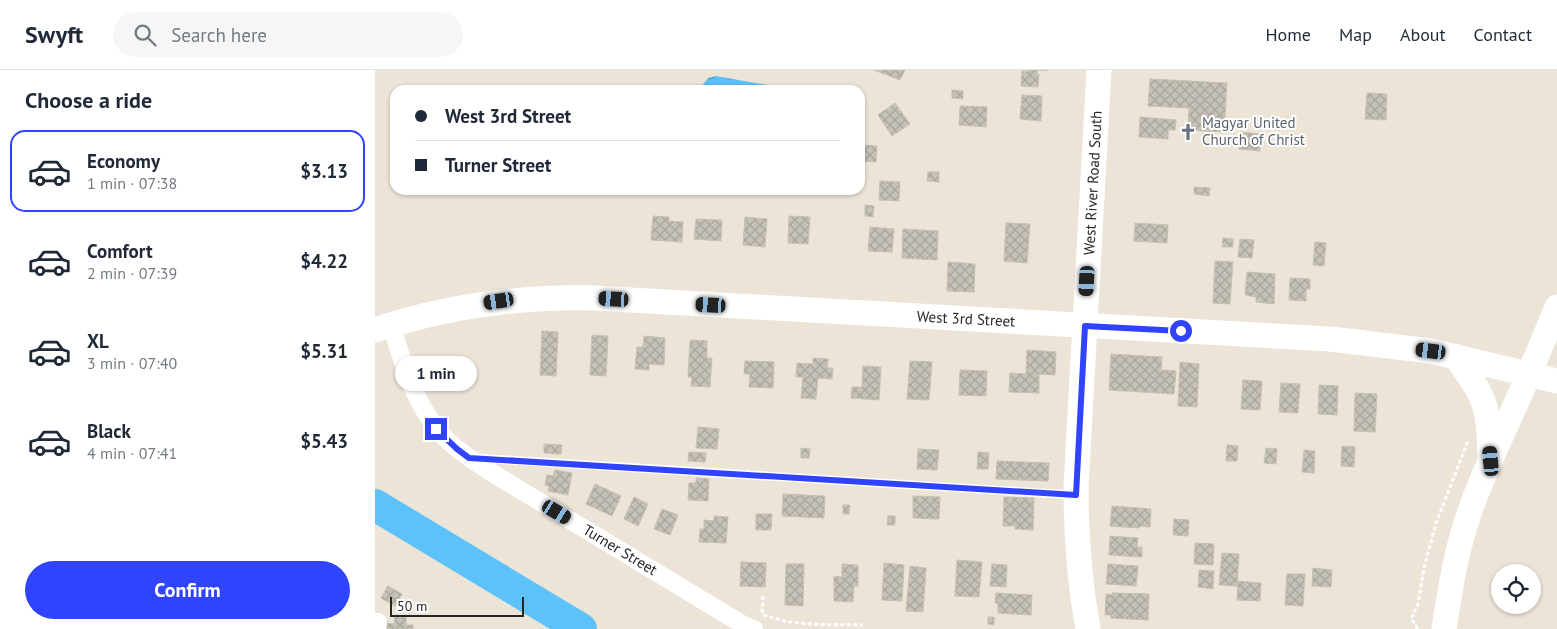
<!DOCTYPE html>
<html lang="en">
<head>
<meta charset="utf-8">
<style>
  body { margin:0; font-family:"PT Sans",sans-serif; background:#f6f6f7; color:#1f2937; height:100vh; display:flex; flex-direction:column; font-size:19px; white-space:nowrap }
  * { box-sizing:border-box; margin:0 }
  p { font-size:16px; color:#747a83 }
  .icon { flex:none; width:28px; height:28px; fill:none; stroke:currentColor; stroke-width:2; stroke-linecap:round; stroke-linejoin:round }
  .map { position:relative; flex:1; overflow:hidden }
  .side { display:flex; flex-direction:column; background:#fff; width:375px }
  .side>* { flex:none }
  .guide { position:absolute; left:15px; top:15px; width:475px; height:110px; border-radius:15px; box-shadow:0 1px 4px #0004; display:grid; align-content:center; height:110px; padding:0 25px; background:#fff }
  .fabs { position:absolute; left:1116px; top:494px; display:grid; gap:10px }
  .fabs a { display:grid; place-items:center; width:50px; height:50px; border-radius:50%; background:#fff; box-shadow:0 1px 4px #0004; font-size:25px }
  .scale { position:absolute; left:15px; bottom:12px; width:134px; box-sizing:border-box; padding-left:5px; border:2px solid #272727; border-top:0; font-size:14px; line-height:18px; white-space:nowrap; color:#272727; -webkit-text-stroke:4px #fff; paint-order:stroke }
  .end { position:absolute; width:22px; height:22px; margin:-11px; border:6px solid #3044ff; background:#fff; box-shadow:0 0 0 2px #fff }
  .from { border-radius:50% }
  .bubble { position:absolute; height:35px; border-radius:18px; background:#fff; box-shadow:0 1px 4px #0004; font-size:16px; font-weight:600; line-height:35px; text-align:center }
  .car { position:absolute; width:15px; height:30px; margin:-15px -8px; border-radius:6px; box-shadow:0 0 4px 1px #0007; background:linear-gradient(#222 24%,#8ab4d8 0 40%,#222 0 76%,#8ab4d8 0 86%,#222 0) }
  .guide b { display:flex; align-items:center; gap:18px; height:48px; font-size:19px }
  .guide b+b { border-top:1px solid #e0e1e3 }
  .guide i { width:12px; height:12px; background:#1f2937 }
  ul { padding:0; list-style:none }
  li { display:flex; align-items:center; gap:15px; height:82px; margin:0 10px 8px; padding:0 15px; border:2px solid transparent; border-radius:15px }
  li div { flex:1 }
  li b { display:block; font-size:19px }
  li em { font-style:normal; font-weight:600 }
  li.active { border-color:#3044ff }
  li>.icon { width:45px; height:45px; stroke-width:1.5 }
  h2 { padding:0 25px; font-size:22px; line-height:60px }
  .button { display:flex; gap:10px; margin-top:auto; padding:10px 25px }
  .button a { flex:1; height:58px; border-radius:30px; background:#3044ff; color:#fff; font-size:20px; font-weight:600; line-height:58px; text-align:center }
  header { display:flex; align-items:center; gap:30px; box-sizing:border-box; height:70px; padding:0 25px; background:#fff; border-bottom:1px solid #e0e1e3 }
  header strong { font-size:24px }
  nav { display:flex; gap:28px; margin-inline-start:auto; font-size:18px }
  .search { width:350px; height:45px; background:#f6f6f7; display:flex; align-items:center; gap:12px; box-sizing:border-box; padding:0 18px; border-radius:28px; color:#747a83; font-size:19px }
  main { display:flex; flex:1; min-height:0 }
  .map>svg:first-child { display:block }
  .water { fill:url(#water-waves) }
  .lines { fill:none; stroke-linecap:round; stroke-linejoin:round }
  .river { stroke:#5dc2fa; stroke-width:32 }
  .building { fill:url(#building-cross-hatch); stroke:#c7c1b0 }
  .path { stroke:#fff; stroke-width:3; stroke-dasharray:4 2.5; stroke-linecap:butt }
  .lane { stroke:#fff; stroke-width:9 }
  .street { stroke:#fff; stroke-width:18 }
  .secondary { stroke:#fff; stroke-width:25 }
  .route { stroke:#3044ff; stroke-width:6 }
  .labels { text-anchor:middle; stroke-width:4; stroke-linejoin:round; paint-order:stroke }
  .worship-label { font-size:15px; fill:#5b616d; stroke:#fff; text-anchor:start }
  .street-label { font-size:15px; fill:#272727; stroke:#fff }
</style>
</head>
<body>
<header>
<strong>Swyft</strong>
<div class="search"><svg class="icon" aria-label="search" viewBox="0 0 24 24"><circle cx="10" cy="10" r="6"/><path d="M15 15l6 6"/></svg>Search here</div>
<nav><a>Home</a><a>Map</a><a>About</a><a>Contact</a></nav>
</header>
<main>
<section class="side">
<h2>Choose a ride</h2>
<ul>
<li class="active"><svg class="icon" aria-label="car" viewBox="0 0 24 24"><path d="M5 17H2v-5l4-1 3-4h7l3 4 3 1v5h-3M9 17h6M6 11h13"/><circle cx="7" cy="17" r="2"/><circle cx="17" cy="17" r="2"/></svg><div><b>Economy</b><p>1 min · 07:38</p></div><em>$3.13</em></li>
<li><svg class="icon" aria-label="car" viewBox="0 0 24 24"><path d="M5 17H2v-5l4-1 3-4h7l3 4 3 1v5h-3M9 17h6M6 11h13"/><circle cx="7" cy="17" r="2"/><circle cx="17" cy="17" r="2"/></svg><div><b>Comfort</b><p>2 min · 07:39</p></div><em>$4.22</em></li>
<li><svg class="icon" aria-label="car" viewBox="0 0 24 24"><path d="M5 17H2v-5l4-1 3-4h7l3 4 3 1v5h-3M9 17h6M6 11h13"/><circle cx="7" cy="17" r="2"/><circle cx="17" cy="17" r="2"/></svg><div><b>XL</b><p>3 min · 07:40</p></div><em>$5.31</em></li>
<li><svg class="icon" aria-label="car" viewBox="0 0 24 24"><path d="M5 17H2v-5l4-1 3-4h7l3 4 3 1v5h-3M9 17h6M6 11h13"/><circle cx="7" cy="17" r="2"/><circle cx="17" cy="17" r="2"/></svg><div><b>Black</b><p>4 min · 07:41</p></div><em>$5.43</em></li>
</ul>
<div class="button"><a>Confirm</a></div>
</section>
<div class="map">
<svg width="1182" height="559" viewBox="0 0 1182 559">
  <defs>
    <pattern id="water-waves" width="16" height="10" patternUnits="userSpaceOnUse" patternTransform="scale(1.25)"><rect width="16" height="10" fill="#5dc2fa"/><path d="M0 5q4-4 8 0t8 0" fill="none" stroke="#4d9eca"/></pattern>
    <pattern id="building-cross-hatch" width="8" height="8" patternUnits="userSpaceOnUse" patternTransform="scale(1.25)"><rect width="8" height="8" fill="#c6c1b7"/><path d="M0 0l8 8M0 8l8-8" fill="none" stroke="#aaa69d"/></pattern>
  </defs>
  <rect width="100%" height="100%" fill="#ece4d6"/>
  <path class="water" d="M341 6 398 16 408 20H324L333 8Z"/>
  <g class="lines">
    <path class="river" d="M0 435 206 559"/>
  </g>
  <path class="building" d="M499 0H530L525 10Z
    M651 0H673H662V4H664L663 17 646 16 647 1 654 2 655 0Z
    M775 9 852 13 849 62 813 60 814 38 773 36Z
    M577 20 588 21V29L577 28Z
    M992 23 1012 24 1011 50 990 49Z
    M647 25 667 26 666 51 645 49Z
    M520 33 535 54 517 66 503 45Z
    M585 36 612 37 611 57 584 55Z
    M765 47 801 50 800 60H793V69L764 67Z
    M865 62 886 64 885 81 864 79Z
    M485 75 502 76 501 92 485 91Z
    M553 102H564V112L552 111Z
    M505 111 525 112 524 131 504 130Z
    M819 117 835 118 834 126 819 124Z
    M358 120H374V124L357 123Z
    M490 135 499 136 498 147 490 146Z
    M278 146 294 147V151L308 152 307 172 276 170Z
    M414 146 435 147 433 174 413 173Z
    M370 147 392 149 390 177 368 175Z
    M321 149 347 150 346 171 319 169Z
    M631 153 655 154 652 193 629 191Z
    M760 153 793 155 792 173 759 171Z
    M495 157 519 159 517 182 493 181Z
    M528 159 563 161 562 190 527 188Z
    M848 168 858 169V177H847Z
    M865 169 879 170 877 188 863 187Z
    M940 172 951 173 949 196 938 195Z
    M840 191 858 192 855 234 838 233Z
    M573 192 600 194 599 222 572 221Z
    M872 202 900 204 899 234 881 232V227L870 225Z
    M915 208 935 209V219H931V231L914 230Z
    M167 261 183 262 181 306 165 305Z
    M217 265 233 266 231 306 215 305Z
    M269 266 290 268 289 295 274 294V300L260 299 262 277H268Z
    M315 270 332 271V288H337L335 317 316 316 317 307H313Z
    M652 280 681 282 680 305 664 304V323L634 322 635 303 651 304Z
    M736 284 787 287 786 300 801 301 799 324 734 320Z
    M438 288 453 289 452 298H458L457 309 443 308 441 329 426 328 428 307H421L422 293 438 294Z
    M370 291 399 292 398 318 374 317 375 304H369Z
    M535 291 557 292 554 330 532 329Z
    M805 292 824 294 822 337 803 336Z
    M488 296 506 297 504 330 476 328 477 317H487Z
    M585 300 612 301 611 326 584 325Z
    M868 310 887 311 885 340 866 339Z
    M906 313 925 314 923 343 904 342Z
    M944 315 963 316 962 345 943 344Z
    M980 323 1002 324 1000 362 979 361Z
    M323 357 344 359 342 379 321 378Z
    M169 374 187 375 186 384 169 383Z
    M852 375 863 376 862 391H851Z
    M967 376 980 377 979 397 966 396Z
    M426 378 435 379 434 388H426Z
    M891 378 902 379 901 394 889 393Z
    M543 379 564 380 562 400 542 399Z
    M929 380 940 381 939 403 927 402Z
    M314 382 331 383 330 392 313 391Z
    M603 382 614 383 613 399H602Z
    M622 391 674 393 673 411 621 409Z
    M180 400 197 403 193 425 173 421 174 416 170 415 172 405 178 406Z
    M321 408 334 409 333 431 313 430 314 413H321Z
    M220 414 246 426 237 446 211 434Z
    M408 424 450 426 449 448 407 446Z
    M538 426 565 427 564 449 538 448Z
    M259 427 273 434 263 456 249 449Z
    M629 427 659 428 658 460 640 459V456H628Z
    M468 435H475L474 444H468Z
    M737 436 776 439 775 457 765 456 764 458 735 456Z
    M287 439 303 445 295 465 279 459Z
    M381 444H397L396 460H381Z
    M339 446 353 447 351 473 324 472 325 459H329V450L339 451Z
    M513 446H520V455H512Z
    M799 449 814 450 813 466 798 465Z
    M735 466 763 468 762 477H767V487L734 485Z
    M820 473 839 474 838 495 819 494Z
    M847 483 864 484 862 516 844 515Z
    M582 490 607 492 604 527 580 526Z
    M366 492 391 493 390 517 365 516Z
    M509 493 529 495 527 531 507 530Z
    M411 494H429L428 536 410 535Z
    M467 494 483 495V516H479L478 532 459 531V506L467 507Z
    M617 494 632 495 631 517 615 516Z
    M733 494 763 496 761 516 731 514Z
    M535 496 551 498 548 542 531 541Z
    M938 498 957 500 956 517 937 516Z
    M824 500 839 501 838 519 823 517Z
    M912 504H930L928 536 910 535Z
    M863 511 886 513 885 531 862 530Z
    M13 516 27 524 20 536 6 528Z
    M621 523 657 525 656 545 623 543V533H620Z
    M737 523 774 524 773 550 736 548V545H730L731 524 737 525Z
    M20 545 31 546V555H38V559H12V553L19 554Z
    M613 547H619V555L613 554Z"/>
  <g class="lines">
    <path class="path" d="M388 526 387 544C418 557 454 554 488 555
      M1042 559 1041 555 1036 549 1043 534 1049 498 1061 453 1093 371"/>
    <path class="lane" d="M100 388 698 425"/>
    <path class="street" d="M16 255C29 295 40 338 71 369 84 382 99 391 114 401L370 556 379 559
      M2 559 3 552"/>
    <path class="secondary" d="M0 260C72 236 143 226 220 228L955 269 1056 281 1182 311
      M1080 286C1091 302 1105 319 1110 337 1115 354 1114 371 1115 388
      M713 559C704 510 701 467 701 417L724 0
      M1069 559C1075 520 1081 481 1094 444 1105 411 1120 380 1134 349 1151 312 1167 274 1182 237"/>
  </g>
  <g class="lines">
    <path class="route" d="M61 359 82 379 94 388 701 425 710 256 806 261"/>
  </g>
  <defs>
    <g id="church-bare" transform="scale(1.35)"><path d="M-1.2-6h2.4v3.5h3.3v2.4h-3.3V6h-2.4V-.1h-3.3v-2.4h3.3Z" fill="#6b7280" stroke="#fff" stroke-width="2.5" paint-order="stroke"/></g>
  </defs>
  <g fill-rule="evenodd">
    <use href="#church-bare" x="813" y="62"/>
  </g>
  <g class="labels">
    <g class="worship-label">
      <text x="827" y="58">Magyar United<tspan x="827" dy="17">Church of Christ</tspan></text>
    </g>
    <g class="street-label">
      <text transform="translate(718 113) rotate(-87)" y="5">West River Road South</text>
      <text transform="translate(591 249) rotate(3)" y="5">West 3rd Street</text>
      <text transform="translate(245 480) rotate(31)" y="5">Turner Street</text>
    </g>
  </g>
</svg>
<div class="fabs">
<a><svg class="icon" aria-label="locate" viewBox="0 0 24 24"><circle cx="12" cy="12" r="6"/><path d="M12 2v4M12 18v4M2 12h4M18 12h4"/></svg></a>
</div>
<div class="scale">50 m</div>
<i class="end from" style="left:806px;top:261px"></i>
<i class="end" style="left:61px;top:359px"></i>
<div class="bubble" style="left:20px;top:286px;width:82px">1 min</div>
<i class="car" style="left:712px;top:211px;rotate:183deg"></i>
<i class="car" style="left:239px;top:229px;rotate:273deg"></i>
<i class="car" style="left:124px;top:231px;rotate:261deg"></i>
<i class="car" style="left:336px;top:235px;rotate:273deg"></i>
<i class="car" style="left:1056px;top:281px;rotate:277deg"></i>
<i class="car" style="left:1116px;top:391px;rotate:355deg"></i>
<i class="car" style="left:182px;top:442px;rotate:121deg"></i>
<div class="guide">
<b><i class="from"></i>West 3rd Street</b>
<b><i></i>Turner Street</b>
</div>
</div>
</main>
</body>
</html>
